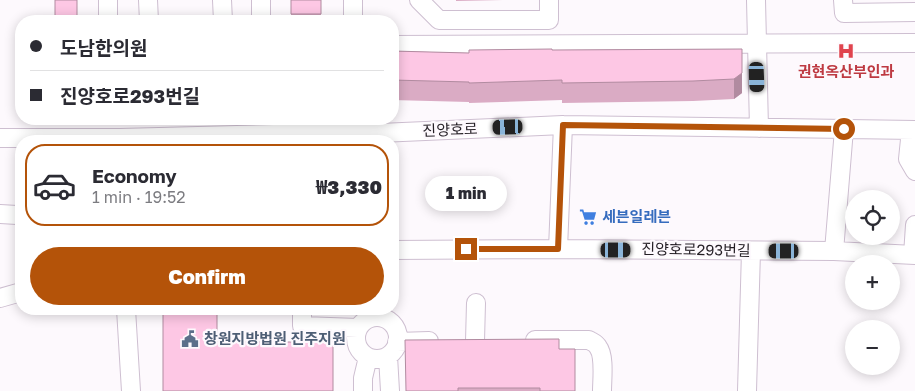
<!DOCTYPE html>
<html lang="en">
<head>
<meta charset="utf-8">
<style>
  body { margin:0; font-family:"Golos Text","Noto Sans KR",sans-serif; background:#f2f2f3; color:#2b2b33; height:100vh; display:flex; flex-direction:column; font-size:19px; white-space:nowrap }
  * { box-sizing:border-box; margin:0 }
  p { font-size:16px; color:#7c7c81 }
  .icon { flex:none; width:28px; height:28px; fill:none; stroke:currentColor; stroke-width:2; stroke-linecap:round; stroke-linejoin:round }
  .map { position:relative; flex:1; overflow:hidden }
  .drawer { position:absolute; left:15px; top:135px; width:384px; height:180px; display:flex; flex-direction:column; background:#fff; border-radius:20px; box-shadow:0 2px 12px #0003 }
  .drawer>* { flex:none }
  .guide { position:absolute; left:15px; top:15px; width:384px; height:110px; border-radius:20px; box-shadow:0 2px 12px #0003; display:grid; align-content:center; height:110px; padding:0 15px; background:#fff }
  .tools { position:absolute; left:845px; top:190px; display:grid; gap:10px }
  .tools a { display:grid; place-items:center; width:55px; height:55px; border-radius:50%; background:#fff; box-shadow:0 2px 12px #0003; font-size:25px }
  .end { position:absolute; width:22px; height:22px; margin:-11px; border:6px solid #b45309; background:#fff; box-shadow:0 0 0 2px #fff }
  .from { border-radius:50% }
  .bubble { position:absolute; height:35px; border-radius:18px; background:#fff; box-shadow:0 2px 12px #0003; font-size:16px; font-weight:800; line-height:35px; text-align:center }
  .car { position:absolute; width:15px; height:30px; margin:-15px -8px; border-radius:6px; box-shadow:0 0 4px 1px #0007; background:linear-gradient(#222 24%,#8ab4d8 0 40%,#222 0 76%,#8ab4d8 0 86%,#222 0) }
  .guide b { display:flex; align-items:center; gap:18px; height:48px; font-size:19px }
  .guide b+b { border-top:1px solid #e1e1e2 }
  .guide i { width:12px; height:12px; background:#2b2b33 }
  ul { padding:9px 0 0; list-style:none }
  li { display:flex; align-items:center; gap:15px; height:82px; margin:0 10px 8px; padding:0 5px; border:2px solid transparent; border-radius:20px }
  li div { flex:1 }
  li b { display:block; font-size:19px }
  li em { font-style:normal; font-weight:800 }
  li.current { border-color:#b45309 }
  li>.icon { width:45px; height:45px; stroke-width:1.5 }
  .action { display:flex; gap:10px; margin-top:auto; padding:10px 15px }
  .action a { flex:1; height:58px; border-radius:30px; background:#b45309; color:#fff; font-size:20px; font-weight:800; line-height:58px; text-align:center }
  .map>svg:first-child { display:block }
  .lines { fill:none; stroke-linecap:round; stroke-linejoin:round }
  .minor-casing { stroke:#cebfd1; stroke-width:20 }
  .minor { stroke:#fff; stroke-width:18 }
  .wall { fill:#daabc4 }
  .shaded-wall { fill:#b18ba0 }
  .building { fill:#fdc7e4; stroke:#b18ba0 }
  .route { stroke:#b45309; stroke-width:6 }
  .labels { text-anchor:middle; stroke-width:4.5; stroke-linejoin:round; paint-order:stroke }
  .health-label { font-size:15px; font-weight:bold; fill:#be3a42; stroke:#fdf9fd }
  .street-label { font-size:15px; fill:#241f25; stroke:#fdf9fd }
  .shop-label { font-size:15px; font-weight:bold; fill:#366cbe; stroke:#fdf9fd; text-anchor:start }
  .service-label { font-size:15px; font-weight:bold; fill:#4e5e75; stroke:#fdf9fd; text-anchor:start }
</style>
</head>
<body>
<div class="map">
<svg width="915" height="391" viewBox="0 0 915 391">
  <rect width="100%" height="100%" fill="#fdf9fd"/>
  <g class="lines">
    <g class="minor-casing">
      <path id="minor" d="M108 0V21
        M148 0 149 21
        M222 0 223 21
        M353 0V21
        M419 0 439 20H549V0
        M756 0 759 128
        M843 0 844 13 915 12
        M261 21V0
        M392 45 915 43
        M563 125 558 249 834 251 915 255
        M911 130 908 159 915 171
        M0 138H120L354 132 380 133 563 125 915 130
        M0 214 17 215
        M392 250 558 249
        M834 251 844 129
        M913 255 915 225
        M0 298 21 292
        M126 309 131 391
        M302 309V326L358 328
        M356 338a21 21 0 1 1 42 0a21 21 0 1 1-42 0Z
        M535 340H589C592 342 596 343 598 347 605 356 602 380 602 391
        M475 341 476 303
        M397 342 429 341
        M388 356 390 391
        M363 391V378L368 357
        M747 391 751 251"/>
    </g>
    <use href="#minor" class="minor"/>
  </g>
  <path class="wall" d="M291 0H321V21H291Z
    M456 0H503L456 1Z
    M742 49V93L734 99 693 101 562 103V100L469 103V102L392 100V51L469 53 552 50Z
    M559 349 575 391H406Z"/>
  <path class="shaded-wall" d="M742 73V93L734 99V79Z"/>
  <path class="building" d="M55 0H77V21H55Z
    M291 0H321V14H291Z
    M552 49V50L742 49V73L734 79 693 81 562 83V80L469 83V82L392 80V51L469 53V50Z
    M163 309H217V342H333V391H163Z
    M559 339V349H575V391H540V388H458V391H406L405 340Z"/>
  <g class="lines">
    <path class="route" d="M466 249H558L563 125 844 129"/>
  </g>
  <defs>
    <g id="hospital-bare" transform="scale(1.35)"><path d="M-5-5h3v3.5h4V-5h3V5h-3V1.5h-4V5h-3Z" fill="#e0444e" stroke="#fdf9fd" stroke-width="2.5" paint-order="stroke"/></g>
    <g id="supermarket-bare" transform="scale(1.35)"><path d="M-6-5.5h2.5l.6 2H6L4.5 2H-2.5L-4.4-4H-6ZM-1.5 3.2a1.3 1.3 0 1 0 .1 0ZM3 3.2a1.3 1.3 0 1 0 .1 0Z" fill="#3f7fe0" stroke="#fdf9fd" stroke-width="2.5" paint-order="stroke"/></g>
    <g id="civic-bare" transform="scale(1.35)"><path d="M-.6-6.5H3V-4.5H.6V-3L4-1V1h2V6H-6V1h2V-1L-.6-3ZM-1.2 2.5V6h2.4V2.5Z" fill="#5c6f8a" stroke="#fdf9fd" stroke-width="2.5" paint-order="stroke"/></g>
  </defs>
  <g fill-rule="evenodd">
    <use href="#hospital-bare" x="846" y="51"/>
    <use href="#supermarket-bare" x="588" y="217"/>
    <use href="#civic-bare" x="190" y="339"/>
  </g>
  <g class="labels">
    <g class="health-label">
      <text x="846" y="77">권현옥산부인과</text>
    </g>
    <g class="street-label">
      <text transform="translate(450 130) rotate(-2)" y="5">진양호로</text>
      <text transform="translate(696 250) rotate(1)" y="5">진양호로293번길</text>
    </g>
    <g class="shop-label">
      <text x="602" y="222">세븐일레븐</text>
    </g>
    <g class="service-label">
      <text x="204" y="344">창원지방법원 진주지원</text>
    </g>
  </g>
</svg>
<div class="tools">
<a><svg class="icon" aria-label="locate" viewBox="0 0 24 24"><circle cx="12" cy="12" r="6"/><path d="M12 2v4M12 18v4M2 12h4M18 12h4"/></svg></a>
<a>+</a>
<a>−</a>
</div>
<i class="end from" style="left:844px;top:129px"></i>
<i class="end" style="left:466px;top:249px"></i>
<div class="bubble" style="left:425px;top:176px;width:82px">1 min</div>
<i class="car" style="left:757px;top:77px;rotate:178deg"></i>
<i class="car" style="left:508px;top:127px;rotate:268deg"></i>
<i class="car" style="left:616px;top:250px;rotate:90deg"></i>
<i class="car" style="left:784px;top:251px;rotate:270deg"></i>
<div class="guide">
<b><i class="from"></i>도남한의원</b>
<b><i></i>진양호로293번길</b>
</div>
<section class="drawer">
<ul>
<li class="current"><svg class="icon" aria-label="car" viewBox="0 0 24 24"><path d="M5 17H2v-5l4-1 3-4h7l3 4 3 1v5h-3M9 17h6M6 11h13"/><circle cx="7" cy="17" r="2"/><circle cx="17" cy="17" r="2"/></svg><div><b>Economy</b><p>1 min · 19:52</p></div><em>₩3,330</em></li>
</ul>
<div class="action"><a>Confirm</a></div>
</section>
</div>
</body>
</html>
